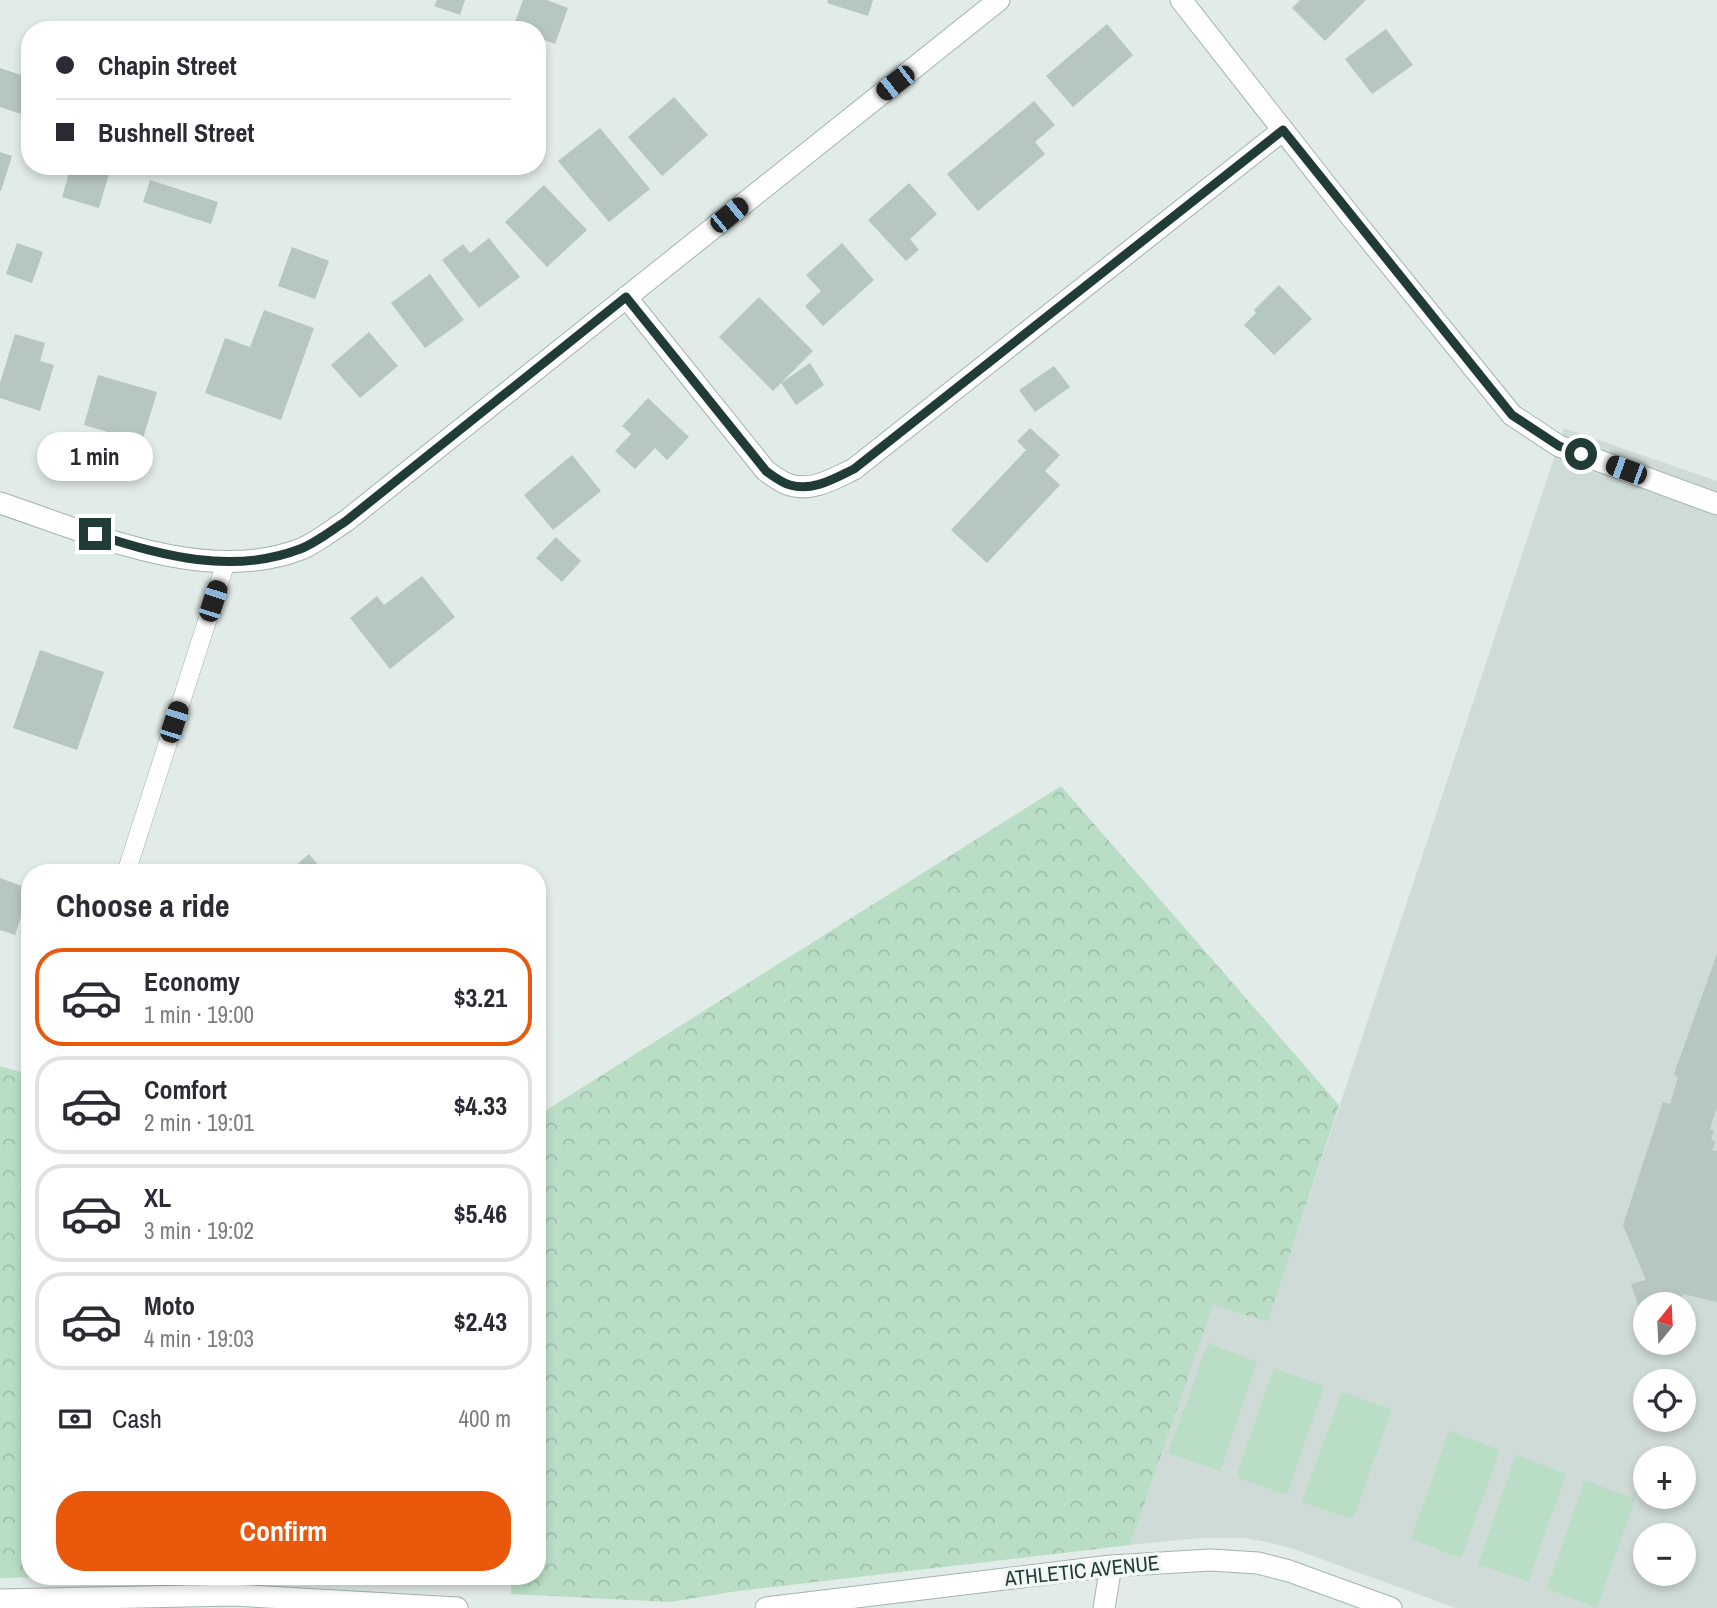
<!DOCTYPE html>
<html lang="en">
<head>
<meta charset="utf-8">
<style>
  body { margin:0; font-family:"Archivo Narrow",sans-serif; background:#f2f2f3; color:#2b2b33; height:100vh; display:flex; flex-direction:column; font-size:26px; white-space:nowrap }
  * { box-sizing:border-box; margin:0 }
  p { font-size:23px; color:#7c7c81 }
  .icon { flex:none; width:38px; height:38px; fill:none; stroke:currentColor; stroke-width:2; stroke-linecap:round; stroke-linejoin:round }
  .map { position:relative; flex:1; overflow:hidden }
  .side { position:absolute; left:21px; top:864px; width:525px; height:721px; display:flex; flex-direction:column; background:#fff; border-radius:28px; box-shadow:0 4px 10px #0003 }
  .side>* { flex:none }
  .guide { position:absolute; left:21px; top:21px; width:525px; height:154px; border-radius:28px; box-shadow:0 4px 10px #0003; display:grid; align-content:center; height:154px; padding:0 35px; background:#fff }
  .needle { width:46px; rotate:18deg }
  .buttons { position:absolute; left:1633px; top:1292px; display:grid; gap:14px }
  .buttons a { display:grid; place-items:center; width:63px; height:63px; border-radius:50%; background:#fff; box-shadow:0 4px 10px #0003; font-size:35px }
  .end { position:absolute; width:32px; height:32px; margin:-16px; border:9px solid #213c36; background:#fff; box-shadow:0 0 0 4px #fff }
  .from { border-radius:50% }
  .bubble { position:absolute; height:49px; border-radius:24px; background:#fff; box-shadow:0 4px 10px #0003; font-size:23px; font-weight:700; line-height:49px; text-align:center }
  .car { position:absolute; width:21px; height:42px; margin:-21px -10px; border-radius:9px; box-shadow:0 0 5px 2px #0007; background:linear-gradient(#222 24%,#8ab4d8 0 40%,#222 0 76%,#8ab4d8 0 86%,#222 0) }
  .guide b { display:flex; align-items:center; gap:24px; height:66px; font-size:26px }
  .guide b+b { border-top:2px solid #e1e1e2 }
  .guide i { width:18px; height:18px; background:#2b2b33 }
  ul { padding:0; list-style:none }
  li { display:flex; align-items:center; gap:21px; height:98px; margin:0 14px 10px; padding:0 21px; border:4px solid #e1e1e2; border-radius:28px }
  li div { flex:1 }
  li b { display:block; font-size:26px }
  li em { font-style:normal; font-weight:700 }
  li.current { border-color:#ea580c }
  li>.icon { width:63px; height:63px; stroke-width:1.5 }
  h2 { padding:0 35px; font-size:32px; line-height:84px }
  .pay { display:flex; align-items:center; gap:18px; height:77px; padding:0 35px; font-size:26px }
  .pay p { margin-inline-start:auto }
  .action { display:flex; gap:14px; margin-top:auto; padding:14px 35px }
  .action a { flex:1; height:80px; border-radius:28px; background:#ea580c; color:#fff; font-size:28px; font-weight:700; line-height:80px; text-align:center }
  .map>svg:first-child { display:block }
  .built { fill:#cfdbd6; fill-rule:evenodd }
  .park { fill:url(#park-crowns) }
  .pitch { fill:#baddc5 }
  .building { fill:#b6c6c0 }
  .lines { fill:none; stroke-linecap:round; stroke-linejoin:round }
  .service-casing { stroke:#a4b3ae; stroke-width:19 }
  .minor-casing { stroke:#a4b3ae; stroke-width:23 }
  .tertiary-casing { stroke:#a4b3ae; stroke-width:23 }
  .service { stroke:#fff; stroke-width:18 }
  .minor { stroke:#fff; stroke-width:21 }
  .tertiary { stroke:#fff; stroke-width:21 }
  .route { stroke:#213c36; stroke-width:9 }
  .labels { text-anchor:middle; stroke-width:7; stroke-linejoin:round; paint-order:stroke }
  .street-label { font-size:21px; fill:#213c36; stroke:#f1f8f5 }
</style>
</head>
<body>
<div class="map">
<svg width="1717" height="1608" viewBox="0 0 1717 1608">
  <defs>
    <pattern id="park-crowns" width="20" height="18" patternUnits="userSpaceOnUse" patternTransform="scale(1.75)"><rect width="20" height="18" fill="#baddc5"/><path d="M2 6a3 3 0 1 1 6 0M12 15a3 3 0 1 1 6 0" fill="none" stroke="#a0bfaa"/></pattern>
  </defs>
  <rect width="100%" height="100%" fill="#e1ebe7"/>
  <path class="built" d="M1564 428 1717 481V1608H1456L1291 1548 1267 1542 1243 1538H1199L1130 1545 1213 1304 1268 1322ZM1645 1304H1684V1342H1645ZM1645 1381H1684V1419H1645ZM1645 1458H1684V1496H1645ZM1645 1535H1684V1573H1645Z"/>
  <path class="park" d="M1061 786 1339 1105 1268 1322 1213 1305 1130 1545 738 1591 670 1602 511 1594V1577H537V1116Z
    M0 1066 30 1075V1577H47L0 1578Z"/>
  <path class="pitch" d="M1208 1343 1257 1362 1220 1471 1168 1453Z
    M1274 1368 1324 1386 1287 1495 1236 1477Z
    M1342 1392 1392 1410 1353 1519 1302 1502Z
    M1449 1431 1500 1450 1461 1558 1411 1539Z
    M1516 1455 1566 1474 1528 1582 1478 1564Z
    M1585 1480 1635 1499 1597 1608 1547 1588Z"/>
  <path class="building" d="M437 0H465L460 15 434 6Z
    M523 0H547L568 8 555 44 537 37V30L513 28Z
    M828 0H873L868 16 827 3Z
    M1300 0H1366L1325 41 1292 8Z
    M1107 24 1133 55 1073 107 1046 76Z
    M1386 29 1413 65 1372 94 1345 59Z
    M0 68 30 78V117L0 107Z
    M674 97 708 135 662 176 628 137Z
    M1034 101 1055 125 1035 142 1045 154 978 211 947 174Z
    M600 128 650 189 609 222 558 161Z
    M0 152 12 156 1 191H0Z
    M71 166 111 167 99 208 62 197Z
    M150 180 218 202 211 224 143 202Z
    M909 183 937 214 910 239 919 250 906 261 868 220Z
    M544 185 587 230 547 267 505 222Z
    M489 238 520 277 479 308 442 260 463 244 470 253Z
    M17 243 43 252 32 283 6 274Z
    M842 243 874 280 823 326 805 306 821 291 806 275Z
    M292 247 329 261 315 299 278 286Z
    M430 274 464 320 425 348 391 303Z
    M1279 285 1312 319 1274 355 1244 325 1256 313 1254 310Z
    M759 297 813 351 773 391 719 337Z
    M264 310 314 328 281 420 205 393 225 338 250 347Z
    M369 332 398 366 360 398 331 365Z
    M15 334 45 343 40 361 54 365 40 411 0 398V383Z
    M810 363 824 385 796 405 781 383Z
    M1054 366 1070 387 1035 412 1019 390Z
    M98 375 157 392 142 442 84 425Z
    M648 398 689 437 667 460 655 448 635 469 615 451 631 434 622 426Z
    M1030 428 1060 455 1045 471 1060 485 987 563 951 530 1026 450 1017 441Z
    M572 455 601 491 553 530 524 495Z
    M556 537 581 561 562 582 536 558Z
    M422 576 455 617 390 669 350 618 377 596 384 605Z
    M40 650 104 672 77 750 13 728Z
    M309 854 325 873H287Z
    M0 878 30 889 15 935 0 930Z
    M1717 954V1107L1710 1129 1714 1131 1711 1139 1716 1142 1712 1150 1717 1151V1302L1683 1294 1680 1304H1645V1317H1642L1631 1284 1646 1280 1623 1225 1663 1102 1670 1104 1678 1078 1674 1074Z"/>
  <g class="lines">
    <g class="service-casing">
      <path id="service" d="M126 873 226 562"/>
    </g>
    <g class="minor-casing">
      <path id="minor" d="M1181 0 1348 213 1512 415 1559 446 1717 504
        M626 297 766 471C773 476 782 483 790 485 813 492 835 478 854 469L1283 130
        M0 1600 234 1595 457 1608
        M766 1608 1111 1566 1210 1560 1258 1563 1289 1571 1391 1608
        M1104 1608 1111 1566"/>
    </g>
    <g class="tertiary-casing">
      <path id="tertiary" d="M0 503C90 533 206 586 301 549 316 543 332 530 346 521L999 0"/>
    </g>
    <use href="#service" class="service"/>
    <use href="#minor" class="minor"/>
    <use href="#tertiary" class="tertiary"/>
  </g>
  <g class="lines">
    <path class="route" d="M95 534C161 556 233 575 300 549 316 543 332 530 346 521L626 297 766 471C773 476 782 483 790 485 813 492 835 478 854 469L1283 130 1512 415 1559 446 1581 454"/>
  </g>
  <g class="labels">
    <g class="street-label">
      <text transform="translate(1082 1571) rotate(-6)" y="7">ATHLETIC AVENUE</text>
    </g>
  </g>
</svg>
<div class="buttons">
<a><svg class="needle" viewBox="-14 -14 28 28"><path d="M0-13l5 13h-10z" fill="#e53935"/><path d="M0 13l5-13h-10z" fill="#7c7c81"/></svg></a>
<a><svg class="icon" aria-label="locate" viewBox="0 0 24 24"><circle cx="12" cy="12" r="6"/><path d="M12 2v4M12 18v4M2 12h4M18 12h4"/></svg></a>
<a>+</a>
<a>−</a>
</div>
<i class="end from" style="left:1581px;top:454px"></i>
<i class="end" style="left:95px;top:534px"></i>
<div class="bubble" style="left:37px;top:432px;width:116px">1 min</div>
<i class="car" style="left:895px;top:83px;rotate:232deg"></i>
<i class="car" style="left:729px;top:215px;rotate:51deg"></i>
<i class="car" style="left:1626px;top:470px;rotate:290deg"></i>
<i class="car" style="left:213px;top:601px;rotate:18deg"></i>
<i class="car" style="left:174px;top:722px;rotate:18deg"></i>
<div class="guide">
<b><i class="from"></i>Chapin Street</b>
<b><i></i>Bushnell Street</b>
</div>
<section class="side">
<h2>Choose a ride</h2>
<ul>
<li class="current"><svg class="icon" aria-label="car" viewBox="0 0 24 24"><path d="M5 17H2v-5l4-1 3-4h7l3 4 3 1v5h-3M9 17h6M6 11h13"/><circle cx="7" cy="17" r="2"/><circle cx="17" cy="17" r="2"/></svg><div><b>Economy</b><p>1 min · 19:00</p></div><em>$3.21</em></li>
<li><svg class="icon" aria-label="car" viewBox="0 0 24 24"><path d="M5 17H2v-5l4-1 3-4h7l3 4 3 1v5h-3M9 17h6M6 11h13"/><circle cx="7" cy="17" r="2"/><circle cx="17" cy="17" r="2"/></svg><div><b>Comfort</b><p>2 min · 19:01</p></div><em>$4.33</em></li>
<li><svg class="icon" aria-label="car" viewBox="0 0 24 24"><path d="M5 17H2v-5l4-1 3-4h7l3 4 3 1v5h-3M9 17h6M6 11h13"/><circle cx="7" cy="17" r="2"/><circle cx="17" cy="17" r="2"/></svg><div><b>XL</b><p>3 min · 19:02</p></div><em>$5.46</em></li>
<li><svg class="icon" aria-label="car" viewBox="0 0 24 24"><path d="M5 17H2v-5l4-1 3-4h7l3 4 3 1v5h-3M9 17h6M6 11h13"/><circle cx="7" cy="17" r="2"/><circle cx="17" cy="17" r="2"/></svg><div><b>Moto</b><p>4 min · 19:03</p></div><em>$2.43</em></li>
</ul>
<div class="pay"><svg class="icon" aria-label="cash" viewBox="0 0 24 24"><path d="M3 7h18v10H3z"/><circle cx="12" cy="12" r="2"/></svg>Cash<p>400 m</p></div>
<div class="action"><a>Confirm</a></div>
</section>
</div>
</body>
</html>
